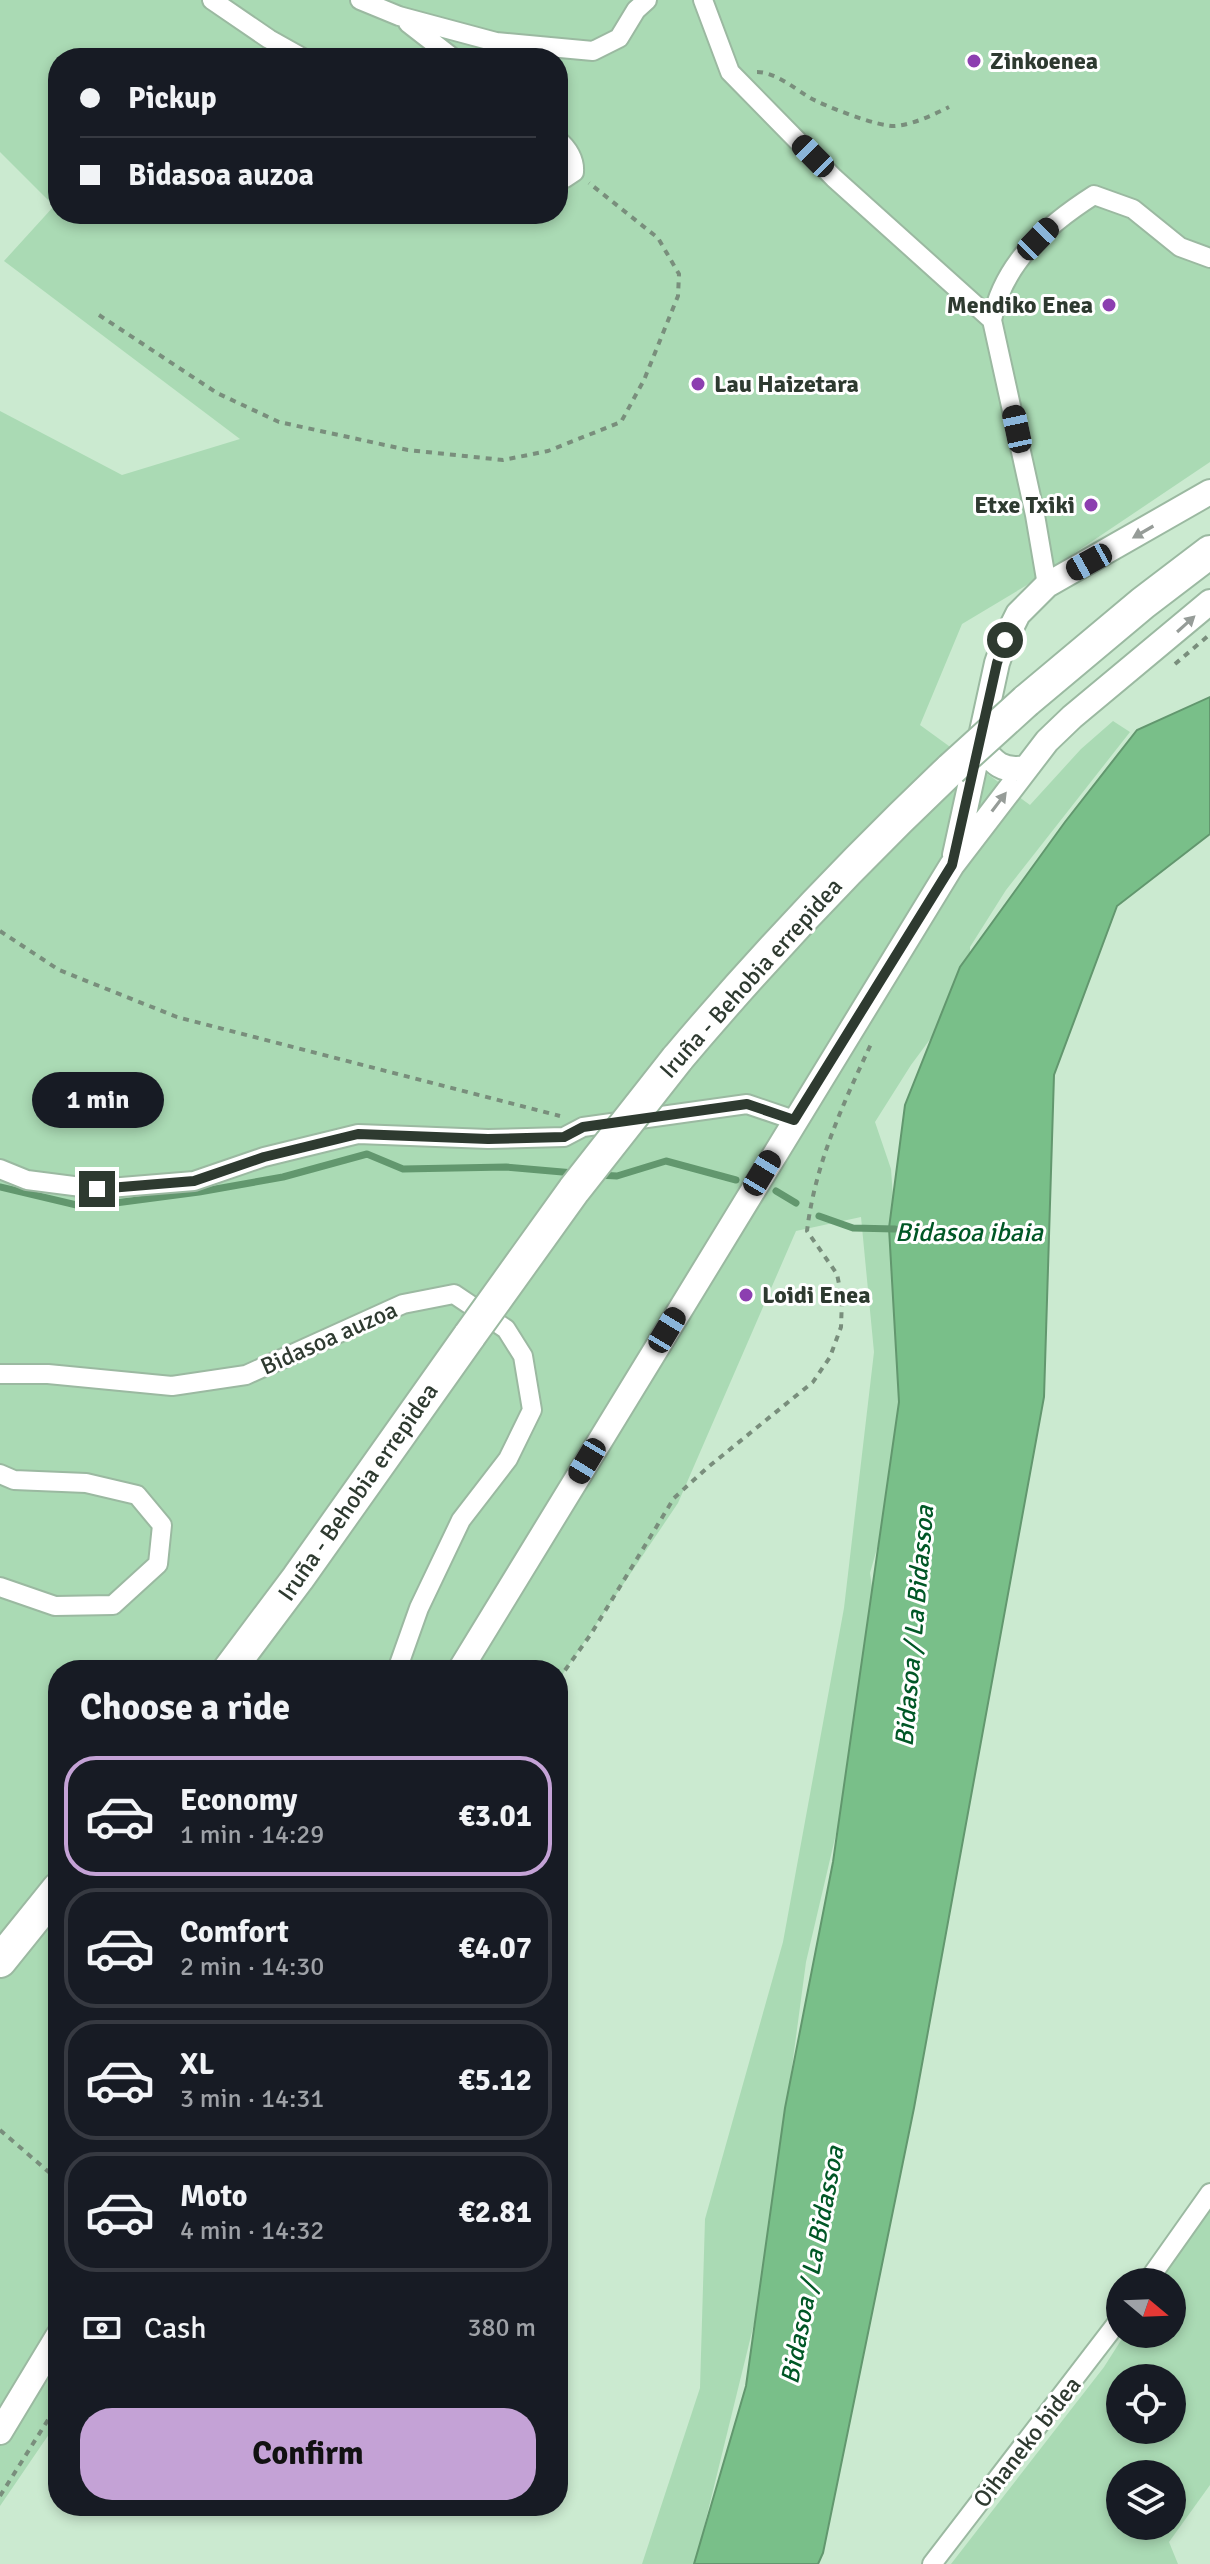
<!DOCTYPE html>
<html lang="en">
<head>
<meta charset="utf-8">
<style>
  body { margin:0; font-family:Signika,sans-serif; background:#20242c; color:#f1f3f6; height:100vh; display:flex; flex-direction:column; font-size:30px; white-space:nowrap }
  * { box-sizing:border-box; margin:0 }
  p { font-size:26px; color:#9ea1a6 }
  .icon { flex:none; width:44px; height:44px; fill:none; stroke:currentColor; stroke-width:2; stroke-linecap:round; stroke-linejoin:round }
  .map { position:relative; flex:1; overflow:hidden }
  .details { position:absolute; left:48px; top:1660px; width:520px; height:856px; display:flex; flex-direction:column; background:#171b24; border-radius:32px; box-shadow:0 4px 12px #0003 }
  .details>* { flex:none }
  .top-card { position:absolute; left:48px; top:48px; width:520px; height:176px; border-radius:32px; box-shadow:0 4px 12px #0003; display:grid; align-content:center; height:176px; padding:0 32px; background:#171b24 }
  .needle { width:52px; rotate:109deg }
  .buttons { position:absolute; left:1106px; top:2268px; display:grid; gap:16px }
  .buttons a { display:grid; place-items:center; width:80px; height:80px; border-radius:50%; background:#171b24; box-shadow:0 4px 12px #0003; font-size:40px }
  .end { position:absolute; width:36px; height:36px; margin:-18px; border:10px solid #2e3a30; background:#fff; box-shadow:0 0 0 4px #fff }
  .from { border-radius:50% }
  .bubble { position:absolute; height:56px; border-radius:28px; background:#171b24; box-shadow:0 4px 12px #0003; font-size:26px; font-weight:700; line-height:56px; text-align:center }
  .car { position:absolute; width:24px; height:48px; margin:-24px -12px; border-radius:10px; box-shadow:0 0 6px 2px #0007; background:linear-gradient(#222 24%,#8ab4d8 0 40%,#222 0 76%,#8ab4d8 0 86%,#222 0) }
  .top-card b { display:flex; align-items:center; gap:28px; height:76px; font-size:30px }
  .top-card b+b { border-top:2px solid #363941 }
  .top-card i { width:20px; height:20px; background:#f1f3f6 }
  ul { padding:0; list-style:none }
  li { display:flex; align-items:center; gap:24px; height:120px; margin:0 16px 12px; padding:0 16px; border:4px solid #363941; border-radius:32px }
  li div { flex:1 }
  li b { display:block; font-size:30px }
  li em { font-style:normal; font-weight:700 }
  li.current { border-color:#c4a2d6 }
  li>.icon { width:72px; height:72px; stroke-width:1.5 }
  h2 { padding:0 32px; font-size:36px; line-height:96px }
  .pay { display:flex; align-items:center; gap:20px; height:88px; padding:0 32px; font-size:30px }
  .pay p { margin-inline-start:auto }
  .primary-button { display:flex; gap:16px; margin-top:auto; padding:16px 32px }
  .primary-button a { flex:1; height:92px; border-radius:32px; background:#c4a2d6; color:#111; font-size:32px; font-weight:700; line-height:92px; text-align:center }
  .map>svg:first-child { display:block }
  .green { fill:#aadab4; fill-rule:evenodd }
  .water { fill:#79bf89; stroke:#62976e; stroke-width:2 }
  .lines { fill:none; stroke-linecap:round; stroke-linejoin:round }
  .stream { stroke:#62976e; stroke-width:7 }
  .street-casing { stroke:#9bb9a1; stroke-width:22 }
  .secondary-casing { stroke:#9bb9a1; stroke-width:28 }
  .highway-casing { stroke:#9bb9a1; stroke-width:36 }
  .path { stroke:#798e7c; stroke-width:4; stroke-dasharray:6 6; stroke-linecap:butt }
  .street { stroke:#fff; stroke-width:18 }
  .secondary { stroke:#fff; stroke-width:24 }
  .highway { stroke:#fff; stroke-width:32 }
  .highway-bridge-casing { stroke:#9bb9a1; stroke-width:36; stroke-linecap:butt }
  .highway-bridge { stroke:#fff; stroke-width:32 }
  .oneway { fill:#969c98 }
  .route { stroke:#2e3a30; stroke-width:10 }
  .poi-dot { fill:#8c3fb0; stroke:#fff; stroke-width:3 }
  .labels { text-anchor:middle; stroke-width:6; stroke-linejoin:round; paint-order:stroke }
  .poi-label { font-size:24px; font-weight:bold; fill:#2e3a30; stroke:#fff; text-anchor:start }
  .street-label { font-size:24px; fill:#2e3a30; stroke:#fff }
  .water-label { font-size:26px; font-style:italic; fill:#005726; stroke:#fff }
</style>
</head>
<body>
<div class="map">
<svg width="1210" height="2564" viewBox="0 0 1210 2564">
  <rect width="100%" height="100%" fill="#cbead0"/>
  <path class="green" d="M0 0H1210V462L1027 585 962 624 920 725 1030 805 1081 749 1113 721 1130 732 1006 890 970 947 971 984 911 1065 875 1122 891 1169 900 1298 905 1450 870 1573 880 1646 806 1962 762 2291 695 2564H642L700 2388 705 2219 783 1942 844 1608 874 1352 861 1217 796 1231 678 1503 558 1681V1670H58V2421L0 2506V411L122 475 240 439 4 261 54 206 0 152ZM58 58H558V214H58Z
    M1210 2201V2485L1169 2542 1178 2564H951L1104 2367 1125 2334H1172V2282H1158ZM1120 2378H1172V2430H1120ZM1120 2474H1172V2526H1120Z"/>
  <path class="water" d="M1210 697V834L1117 906 1054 1075 1044 1397 914 2108 823 2553 818 2564H694L746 2386 785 2108 833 1862 899 1402 889 1228 905 1105 960 967 1065 822 1137 730Z"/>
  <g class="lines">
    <path class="stream" d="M599 1175 617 1176 666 1161 736 1180
      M0 1187 85 1207 199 1192 283 1177 367 1154 403 1169 506 1167 574 1173
      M776 1191 796 1203
      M819 1216 853 1228 895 1229"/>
    <g class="street-casing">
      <path id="street" d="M212 0 269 39 303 58
        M360 0 399 16 496 42 593 51 619 38 636 10 647 0
        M703 0 730 72 834 178 992 320
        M408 23 453 58
        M558 140C568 148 575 160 574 172L565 178 558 175
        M1047 585 1035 515 992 320C1003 263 1047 225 1094 195L1133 209 1180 247 1210 258
        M0 1169 27 1180 97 1189 194 1181 264 1157 358 1134 488 1139 564 1137 583 1127 747 1104 794 1120
        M0 1374H48L172 1386 246 1375 403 1304 454 1294 506 1329 523 1356 532 1410 508 1459 461 1520 419 1608 397 1670
        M0 1474 14 1480 86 1483 137 1495 162 1525 158 1564 113 1605 55 1606 0 1587
        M1147 2282 1210 2193
        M932 2564 1120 2319"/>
    </g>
    <g class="secondary-casing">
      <path id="secondary" d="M980 746C994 763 1002 772 1025 768
        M955 855 997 663 1005 640 1018 614 1047 585 1210 492
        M460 1670 952 865 1047 741 1072 717 1210 602
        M0 2432 58 2336"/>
    </g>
    <g class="highway-casing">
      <path id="highway" d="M1026 701 1143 603 1210 552
        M677 1059C763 957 854 861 951 769
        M229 1670 298 1578 470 1335
        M0 1961 58 1889"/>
    </g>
    <path class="path" d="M757 72C774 72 793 87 807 96 821 105 881 128 896 126 914 124 933 115 949 107
      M99 315 217 393 279 422 408 450 503 460 548 451 621 422 644 380 678 296 679 274 658 238 589 183
      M1175 664 1208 636
      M0 931 59 970 177 1017 560 1116
      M558 1680 591 1634 674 1498 707 1468 813 1382 830 1357 841 1327 842 1299 837 1274 807 1231C815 1164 843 1104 871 1044
      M0 2130 58 2180
      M0 2496 58 2404"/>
    <use href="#street" class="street"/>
    <use href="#secondary" class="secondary"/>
    <use href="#highway" class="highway"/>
    <g class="highway-bridge-casing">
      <path id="highway-bridge" d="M951 769 1026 701
        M470 1335 574 1190 677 1059"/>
    </g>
    <use href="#highway-bridge" class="highway-bridge"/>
  </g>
  <defs><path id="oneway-solid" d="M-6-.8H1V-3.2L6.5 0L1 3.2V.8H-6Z" transform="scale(2)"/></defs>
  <g class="oneway">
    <use href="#oneway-solid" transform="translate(1143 532) rotate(150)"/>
    <use href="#oneway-solid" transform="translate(1186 624) rotate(-42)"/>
    <use href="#oneway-solid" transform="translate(999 802) rotate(-53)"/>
  </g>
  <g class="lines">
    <path class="route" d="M97 1189 194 1181 264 1157 358 1134 488 1139 564 1137 583 1127 747 1104 794 1120 952 865 997 663 1005 640"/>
  </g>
  <g class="poi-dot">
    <circle cx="974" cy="61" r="8"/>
    <circle cx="1109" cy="305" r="8"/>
    <circle cx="698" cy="384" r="8"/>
    <circle cx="1091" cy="505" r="8"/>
    <circle cx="746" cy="1295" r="8"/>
  </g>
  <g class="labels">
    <g class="poi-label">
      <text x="990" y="69">Zinkoenea</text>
      <text x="1093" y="313" text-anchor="end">Mendiko Enea</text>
      <text x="714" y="392">Lau Haizetara</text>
      <text x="1075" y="513" text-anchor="end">Etxe Txiki</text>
      <text x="762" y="1303">Loidi Enea</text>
    </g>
    <g class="street-label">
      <text transform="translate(751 978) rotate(-48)" y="8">Iruña - Behobia errepidea</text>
      <text transform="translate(329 1338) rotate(-24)" y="8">Bidasoa auzoa</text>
      <text transform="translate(358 1492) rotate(-55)" y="8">Iruña - Behobia errepidea</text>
      <text transform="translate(1027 2442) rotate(-52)" y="8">Oihaneko bidea</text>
    </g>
    <g class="water-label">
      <text x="969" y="1241">Bidasoa ibaia</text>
      <text transform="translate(914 1626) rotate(-85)" y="9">Bidasoa / La Bidassoa</text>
      <text transform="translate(812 2265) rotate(-79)" y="9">Bidasoa / La Bidassoa</text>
    </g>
  </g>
</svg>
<div class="buttons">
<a><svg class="needle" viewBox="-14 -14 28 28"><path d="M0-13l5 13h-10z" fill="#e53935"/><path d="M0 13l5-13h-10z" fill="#9ea1a6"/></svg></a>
<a><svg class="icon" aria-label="locate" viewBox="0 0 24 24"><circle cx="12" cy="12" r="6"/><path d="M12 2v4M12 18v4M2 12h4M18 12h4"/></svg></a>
<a><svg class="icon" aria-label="layers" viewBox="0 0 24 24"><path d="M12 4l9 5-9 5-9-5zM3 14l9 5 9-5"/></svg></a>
</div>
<i class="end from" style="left:1005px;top:640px"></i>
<i class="end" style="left:97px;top:1189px"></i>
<div class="bubble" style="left:32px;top:1072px;width:132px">1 min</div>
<i class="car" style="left:813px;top:156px;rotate:315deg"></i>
<i class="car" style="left:1038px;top:239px;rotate:44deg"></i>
<i class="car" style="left:1017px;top:429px;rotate:348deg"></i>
<i class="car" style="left:1089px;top:562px;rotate:241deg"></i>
<i class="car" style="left:762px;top:1173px;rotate:31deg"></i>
<i class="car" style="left:667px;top:1330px;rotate:31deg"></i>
<i class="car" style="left:587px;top:1461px;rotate:211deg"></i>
<div class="top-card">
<b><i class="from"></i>Pickup</b>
<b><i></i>Bidasoa auzoa</b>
</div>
<section class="details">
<h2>Choose a ride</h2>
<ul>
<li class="current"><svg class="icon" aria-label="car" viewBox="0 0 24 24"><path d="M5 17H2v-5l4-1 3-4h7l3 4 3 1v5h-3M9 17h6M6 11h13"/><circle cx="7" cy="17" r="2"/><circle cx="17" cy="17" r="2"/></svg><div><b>Economy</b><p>1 min · 14:29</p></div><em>€3.01</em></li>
<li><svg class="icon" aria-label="car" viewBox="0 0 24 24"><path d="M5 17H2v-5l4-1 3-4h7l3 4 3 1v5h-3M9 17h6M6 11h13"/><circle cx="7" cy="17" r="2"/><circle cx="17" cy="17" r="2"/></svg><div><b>Comfort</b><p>2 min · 14:30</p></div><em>€4.07</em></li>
<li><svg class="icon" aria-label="car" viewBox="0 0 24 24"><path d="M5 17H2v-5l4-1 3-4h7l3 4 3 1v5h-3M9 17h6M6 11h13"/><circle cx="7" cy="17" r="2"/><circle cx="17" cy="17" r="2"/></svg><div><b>XL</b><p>3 min · 14:31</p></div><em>€5.12</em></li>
<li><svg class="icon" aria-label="car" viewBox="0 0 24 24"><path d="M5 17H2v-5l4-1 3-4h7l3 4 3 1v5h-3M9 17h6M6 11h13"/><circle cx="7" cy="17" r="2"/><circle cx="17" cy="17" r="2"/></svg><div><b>Moto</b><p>4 min · 14:32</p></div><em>€2.81</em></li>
</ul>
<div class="pay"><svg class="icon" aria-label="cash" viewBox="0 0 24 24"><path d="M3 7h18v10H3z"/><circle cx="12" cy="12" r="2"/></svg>Cash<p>380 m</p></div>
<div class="primary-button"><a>Confirm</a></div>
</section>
</div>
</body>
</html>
